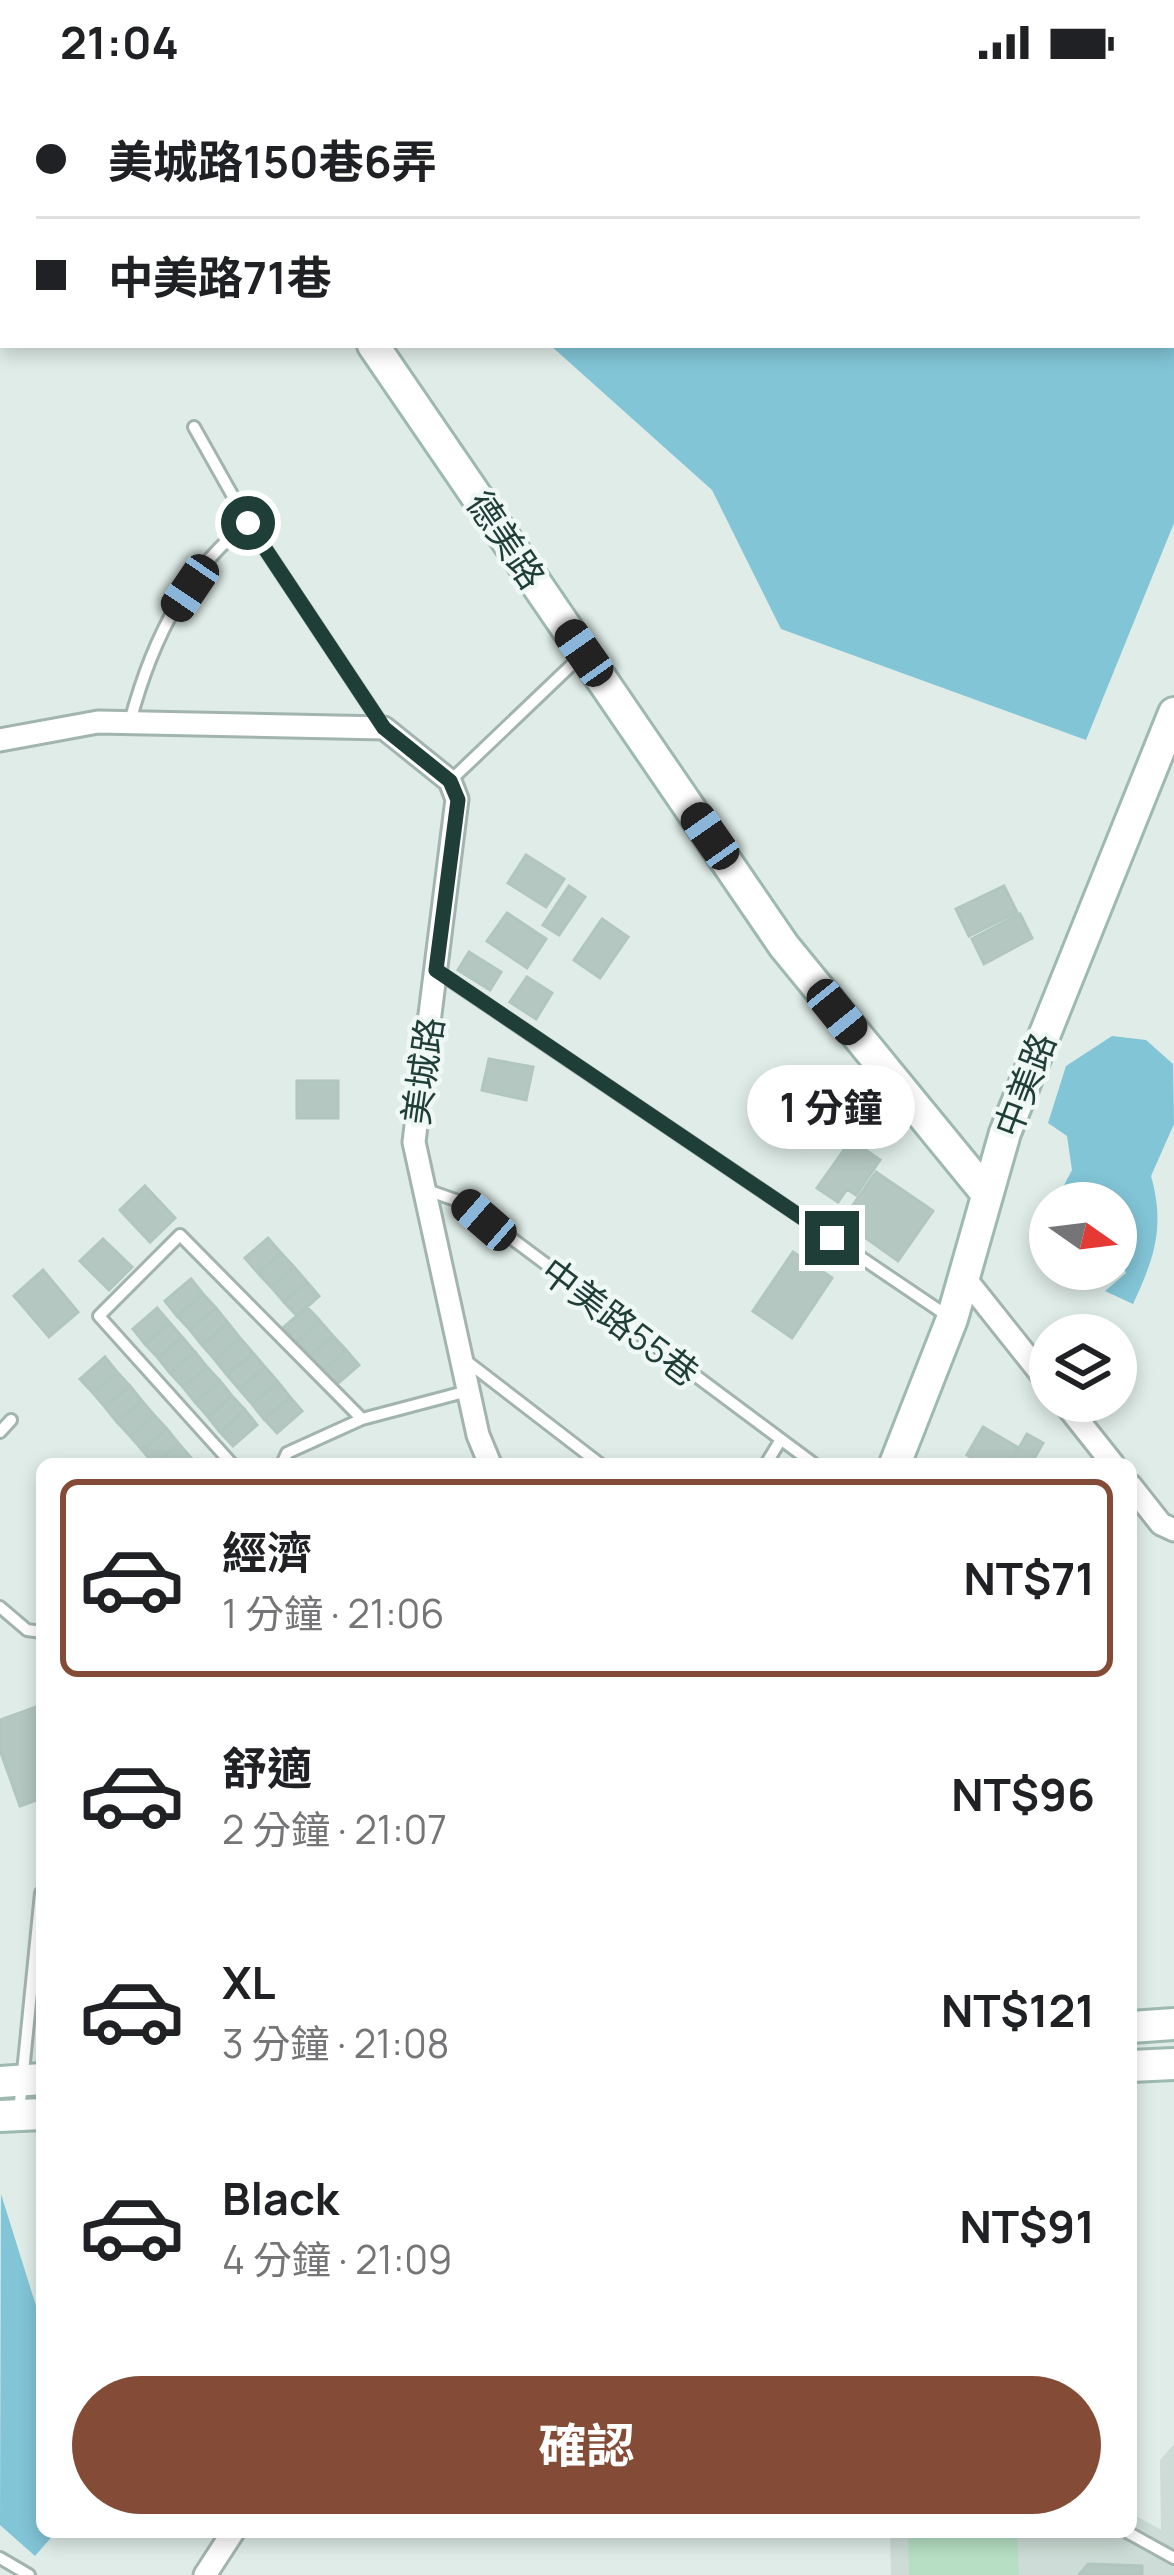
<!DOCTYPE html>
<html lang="zh-TW">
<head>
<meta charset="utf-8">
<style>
  body { margin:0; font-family:Manrope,"Noto Sans TC",sans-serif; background:#f2f2f2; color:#202124; height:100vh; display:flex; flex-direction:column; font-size:45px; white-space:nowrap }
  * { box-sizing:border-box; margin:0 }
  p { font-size:39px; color:#757577 }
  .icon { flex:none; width:66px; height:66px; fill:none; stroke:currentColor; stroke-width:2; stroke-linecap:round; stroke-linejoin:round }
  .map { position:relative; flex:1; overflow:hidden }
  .details { position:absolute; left:36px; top:1374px; width:1101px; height:1080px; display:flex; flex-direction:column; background:#fff; border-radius:18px; box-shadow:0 6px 18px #0003 }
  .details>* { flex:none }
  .top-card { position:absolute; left:0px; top:0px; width:1176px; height:264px; box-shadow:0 6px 18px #0003; display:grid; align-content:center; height:264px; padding:0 36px; background:#fff }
  .needle { width:78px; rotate:104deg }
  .tools { position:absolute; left:1029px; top:1098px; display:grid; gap:24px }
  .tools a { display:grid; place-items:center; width:108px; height:108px; border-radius:50%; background:#fff; box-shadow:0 6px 18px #0003; font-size:60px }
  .end { position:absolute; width:54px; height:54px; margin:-27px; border:15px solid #1f3e37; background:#fff; box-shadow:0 0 0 6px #fff }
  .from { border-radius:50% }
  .bubble { position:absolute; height:84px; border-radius:42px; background:#fff; box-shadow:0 6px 18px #0003; font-size:39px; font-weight:700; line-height:84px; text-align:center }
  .car { position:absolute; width:36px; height:72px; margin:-36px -18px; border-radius:15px; box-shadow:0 0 9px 3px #0007; background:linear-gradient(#222 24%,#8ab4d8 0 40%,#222 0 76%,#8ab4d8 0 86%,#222 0) }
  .top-card b { display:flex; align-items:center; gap:42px; height:114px; font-size:45px }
  .top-card b+b { border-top:3px solid #e0e0e0 }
  .top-card i { width:30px; height:30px; background:#202124 }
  ul { padding:21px 0 0; list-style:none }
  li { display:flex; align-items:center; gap:36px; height:198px; margin:0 24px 18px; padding:0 12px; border:6px solid transparent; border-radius:18px }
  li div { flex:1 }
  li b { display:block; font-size:45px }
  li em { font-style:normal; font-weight:700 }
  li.current { border-color:#844c36 }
  li>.icon { width:108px; height:108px; stroke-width:1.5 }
  .cta { display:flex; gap:24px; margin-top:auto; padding:24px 36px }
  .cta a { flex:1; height:138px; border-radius:72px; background:#844c36; color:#fff; font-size:48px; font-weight:700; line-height:138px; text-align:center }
  .status { display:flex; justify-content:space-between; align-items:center; height:84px; padding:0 60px; background:#fff; direction:ltr }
  .status svg { height:33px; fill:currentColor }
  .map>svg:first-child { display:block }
  .built { fill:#cddcd6 }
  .green { fill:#b6dfc3 }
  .water { fill:#82c5d7 }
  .building { fill:#b4c7c0; stroke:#b1c6bf; stroke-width:3 }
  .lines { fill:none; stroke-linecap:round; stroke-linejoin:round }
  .lane-casing { stroke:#a2b4af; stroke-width:16 }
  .street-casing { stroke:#a2b4af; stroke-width:27 }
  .secondary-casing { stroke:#9db9b0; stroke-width:36 }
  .lane { stroke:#fff; stroke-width:10 }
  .street { stroke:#fff; stroke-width:21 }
  .secondary { stroke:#fff; stroke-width:30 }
  .route { stroke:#1f3e37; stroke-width:15 }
  .labels { text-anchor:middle; stroke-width:9; stroke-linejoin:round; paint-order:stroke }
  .street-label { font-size:36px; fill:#1f3e37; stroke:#f0f8f5 }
</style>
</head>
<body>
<div class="status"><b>21:04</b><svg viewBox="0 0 49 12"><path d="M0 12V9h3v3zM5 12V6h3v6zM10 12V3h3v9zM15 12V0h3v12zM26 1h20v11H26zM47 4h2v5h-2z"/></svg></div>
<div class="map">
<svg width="1174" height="2491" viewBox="0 0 1174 2491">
  <rect width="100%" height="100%" fill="#dfece7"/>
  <path class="built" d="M1174 2360V2491H891L890 2448H1131V2429L1161 2446 1160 2376Z"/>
  <path class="green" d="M908 2448H1017L1019 2491H909Z"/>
  <path class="water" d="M556 0H1174V439L1086 656 781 545 712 406 550 261H1173V3Z
    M1112 952 1146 956 1173 980 1174 1040 1151 1092C1165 1142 1155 1173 1133 1220L1105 1207 1126 1189 1116 1164V1119H1072L1063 1103 1072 1086 1067 1052 1048 1039 1066 982Z
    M1 2110 42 2241V2448H56L35 2472 0 2441Z"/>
  <path class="building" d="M526 771 564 795 546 823 508 799Z
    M569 802 585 813 559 851 543 841Z
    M1004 802 1017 828 969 852 956 825Z
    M507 829 546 855 527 884 487 857Z
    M1020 830 1032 854 984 880 972 855Z
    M602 835 628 853 600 894 574 876Z
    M469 868 501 888 490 906 458 886Z
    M527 893 552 909 536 935 510 918Z
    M489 975 533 983 526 1016 482 1006Z
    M297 997H338V1034H297Z
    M851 1056 880 1076 856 1111 847 1105 838 1118 817 1104Z
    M876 1088 933 1127 898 1177 842 1137Z
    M145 1102 175 1134 150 1158 120 1126Z
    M268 1154 281 1169 258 1189 245 1174Z
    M103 1155 132 1183 109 1206 80 1177Z
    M793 1168 832 1194 792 1254 753 1227Z
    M281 1169 294 1183 271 1203 258 1189Z
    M294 1183 307 1198 284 1218 271 1203Z
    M43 1186 78 1228 49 1253 14 1212Z
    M191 1195 203 1210 177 1232 165 1217Z
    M307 1198 319 1212 297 1232 284 1218Z
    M203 1210 216 1224 190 1246 177 1232Z
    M307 1223 320 1237 297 1258 284 1243Z
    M157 1224 170 1239 145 1260 133 1245Z
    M216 1224 228 1239 202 1261 190 1246Z
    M320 1237 333 1252 310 1272 297 1258Z
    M170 1239 182 1253 158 1274 145 1260Z
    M228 1239 240 1254 215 1276 202 1261Z
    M333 1252 346 1266 323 1287 310 1272Z
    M182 1253 195 1268 170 1289 158 1274Z
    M240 1254 253 1269 227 1291 215 1276Z
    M346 1266 359 1281 336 1301 323 1287Z
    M195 1268 207 1283 183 1303 170 1289Z
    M253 1269 265 1283 239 1305 227 1291Z
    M105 1273 117 1288 93 1309 80 1295Z
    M207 1283 220 1297 195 1318 183 1303Z
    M265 1283 278 1298 252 1320 239 1305Z
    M117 1288 130 1302 105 1323 93 1309Z
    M220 1297 232 1312 208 1333 195 1318Z
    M278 1298 290 1313 264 1335 252 1320Z
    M130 1302 142 1317 117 1338 105 1323Z
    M232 1312 245 1326 220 1348 208 1333Z
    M290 1313 302 1327 277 1349 264 1335Z
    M142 1317 154 1331 130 1352 117 1338Z
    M245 1326 257 1341 233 1362 220 1348Z
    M154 1331 167 1345 142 1366 130 1352Z
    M983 1343 1019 1364 1010 1380H983L967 1371Z
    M167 1345 179 1360 154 1380 142 1366Z
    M1027 1350 1043 1359 1031 1380H1010Z
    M179 1360 191 1374 185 1380H156Z
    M42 1621V1714L20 1722 0 1666V1636Z
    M1088 2480 1142 2482V2491H1079Z"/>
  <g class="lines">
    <g class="lane-casing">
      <path id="lane" d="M194 343 248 439 382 641
        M130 638C150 562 184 487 248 439
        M450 697 582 571
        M437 887 949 1233
        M424 1105 464 1119 814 1380
        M465 1276 600 1380
        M0 1348 11 1336
        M232 1380 99 1232 180 1151 362 1335
        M282 1380 287 1369 362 1335 468 1307
        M766 1380 780 1357
        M0 1523 27 1546 42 1548
        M19 2028 41 1809
        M1127 2448 1174 2474
        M0 2474 29 2491"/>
    </g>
    <g class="street-casing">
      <path id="street" d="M469 3 471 0
        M0 656 98 638 384 644 450 697 457 715 414 1058 478 1351 490 1380
        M964 1193 1050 1301
        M1063 1317 1113 1380
        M1131 1402 1161 1440 1174 1446
        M205 2491 233 2448"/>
    </g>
    <g class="secondary-casing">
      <path id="secondary" d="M276 0 277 3
        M373 261 784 862 987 1110
        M895 1380 952 1235 1005 1049 1174 629
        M1131 1943 1174 1940
        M1131 1982 1174 1980
        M0 1998 42 1995
        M0 2032 42 2030"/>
    </g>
    <use href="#lane" class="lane"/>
    <use href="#street" class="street"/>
    <use href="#secondary" class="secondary"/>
  </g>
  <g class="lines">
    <path class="route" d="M248 439 384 644 450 697 458 716 436 886 832 1154"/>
  </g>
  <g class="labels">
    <g class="street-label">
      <text transform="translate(506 456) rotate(56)" y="13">德美路</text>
      <text transform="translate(423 987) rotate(-82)" y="13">美城路</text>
      <text transform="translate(1025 1001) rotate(-69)" y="13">中美路</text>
      <text transform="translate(620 1238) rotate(37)" y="13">中美路55巷</text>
    </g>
  </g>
</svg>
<div class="tools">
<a><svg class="needle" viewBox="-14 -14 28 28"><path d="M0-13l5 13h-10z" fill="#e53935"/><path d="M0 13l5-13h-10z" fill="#757577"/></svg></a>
<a><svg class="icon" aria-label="layers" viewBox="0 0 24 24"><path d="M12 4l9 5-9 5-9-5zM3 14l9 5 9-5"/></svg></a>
</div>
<i class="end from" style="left:248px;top:439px"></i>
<i class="end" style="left:832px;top:1154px"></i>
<div class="bubble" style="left:747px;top:981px;width:168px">1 分鐘</div>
<i class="car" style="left:190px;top:504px;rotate:214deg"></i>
<i class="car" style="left:584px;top:569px;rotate:325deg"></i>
<i class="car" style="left:710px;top:752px;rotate:325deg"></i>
<i class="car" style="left:837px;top:928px;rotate:141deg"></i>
<i class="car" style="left:484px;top:1136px;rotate:311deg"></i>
<div class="top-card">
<b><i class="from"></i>美城路150巷6弄</b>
<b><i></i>中美路71巷</b>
</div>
<section class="details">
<ul>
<li class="current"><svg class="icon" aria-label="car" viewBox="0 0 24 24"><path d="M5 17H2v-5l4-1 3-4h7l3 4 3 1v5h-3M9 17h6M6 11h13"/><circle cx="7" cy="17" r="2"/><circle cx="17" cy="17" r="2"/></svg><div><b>經濟</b><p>1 分鐘 · 21:06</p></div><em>NT$71</em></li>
<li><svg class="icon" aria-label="car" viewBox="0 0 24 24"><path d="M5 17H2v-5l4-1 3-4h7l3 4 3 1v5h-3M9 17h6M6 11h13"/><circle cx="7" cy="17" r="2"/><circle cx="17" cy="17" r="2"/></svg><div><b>舒適</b><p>2 分鐘 · 21:07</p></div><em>NT$96</em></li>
<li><svg class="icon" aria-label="car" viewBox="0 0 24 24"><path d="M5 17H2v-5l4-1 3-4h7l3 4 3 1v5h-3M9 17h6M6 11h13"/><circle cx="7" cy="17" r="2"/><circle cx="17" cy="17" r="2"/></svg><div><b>XL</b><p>3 分鐘 · 21:08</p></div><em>NT$121</em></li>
<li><svg class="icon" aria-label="car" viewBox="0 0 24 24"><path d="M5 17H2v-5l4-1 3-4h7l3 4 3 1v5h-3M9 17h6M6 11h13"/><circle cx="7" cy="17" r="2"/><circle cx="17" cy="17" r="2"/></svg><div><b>Black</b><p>4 分鐘 · 21:09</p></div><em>NT$91</em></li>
</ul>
<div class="cta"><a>確認</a></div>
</section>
</div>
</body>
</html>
